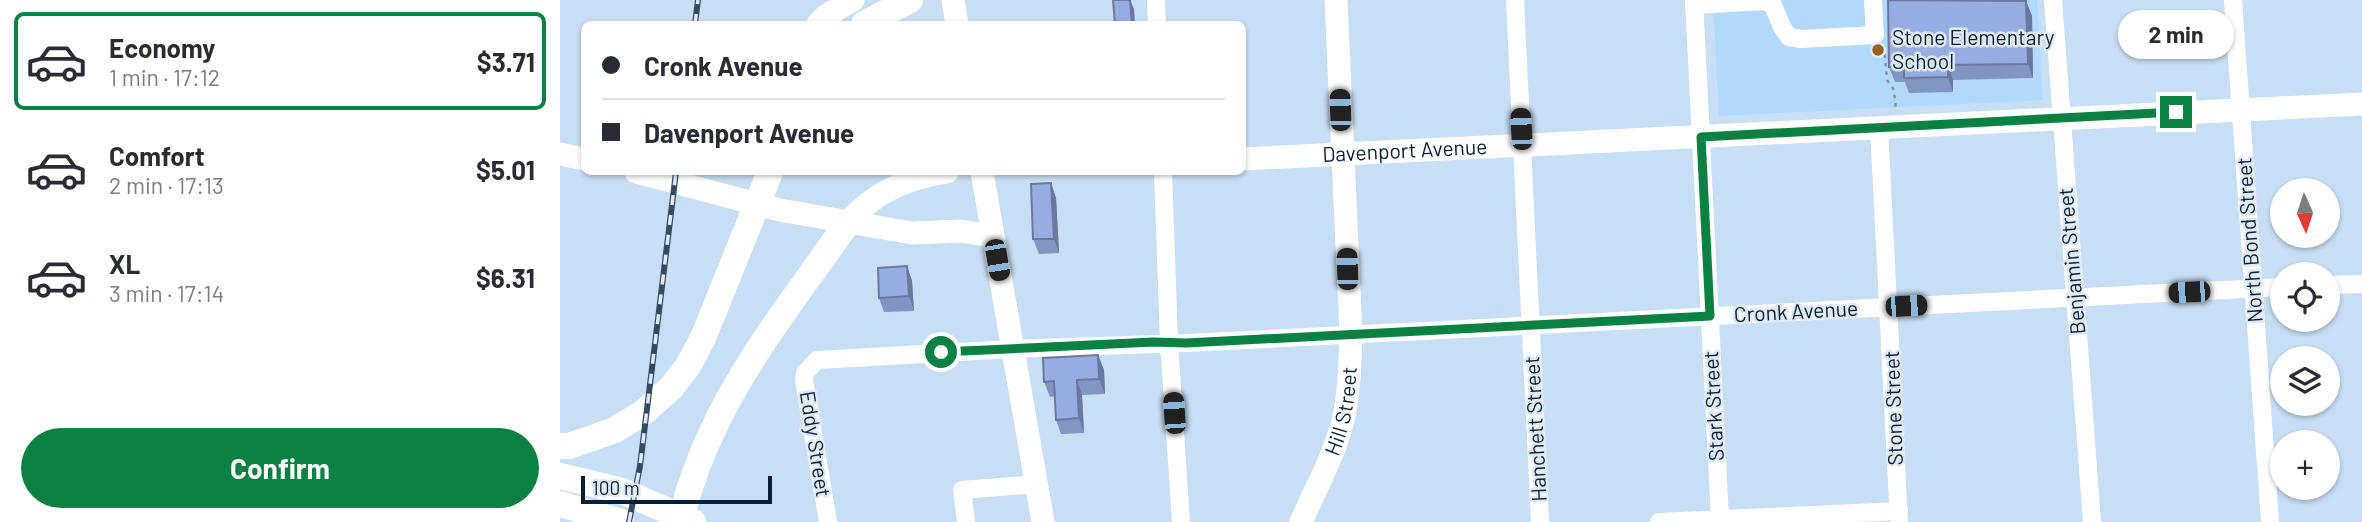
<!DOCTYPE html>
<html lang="en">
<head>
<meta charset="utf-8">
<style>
  body { margin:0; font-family:Barlow,sans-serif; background:#f7f7f7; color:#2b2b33; height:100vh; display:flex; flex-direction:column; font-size:26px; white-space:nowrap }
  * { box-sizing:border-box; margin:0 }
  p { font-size:23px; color:#7c7c81 }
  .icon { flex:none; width:38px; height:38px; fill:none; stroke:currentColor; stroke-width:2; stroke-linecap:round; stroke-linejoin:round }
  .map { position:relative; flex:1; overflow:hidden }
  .sheet { display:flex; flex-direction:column; background:#fff; width:560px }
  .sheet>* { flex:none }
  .top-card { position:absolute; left:21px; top:21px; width:665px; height:154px; border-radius:10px; box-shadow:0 2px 5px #0004; display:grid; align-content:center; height:154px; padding:0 21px; background:#fff }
  .needle { width:46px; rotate:177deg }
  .controls { position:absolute; left:1710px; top:178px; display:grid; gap:14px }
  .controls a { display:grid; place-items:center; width:70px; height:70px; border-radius:50%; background:#fff; box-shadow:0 2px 5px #0004; font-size:35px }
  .scale { position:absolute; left:21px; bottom:18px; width:191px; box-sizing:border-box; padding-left:7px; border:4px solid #092034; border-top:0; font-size:19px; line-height:24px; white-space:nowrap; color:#092034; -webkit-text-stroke:5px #dfeaf5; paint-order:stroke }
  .end { position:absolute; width:32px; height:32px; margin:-16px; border:9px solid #0b8043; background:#fff; box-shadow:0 0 0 4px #fff }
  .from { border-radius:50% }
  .bubble { position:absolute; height:49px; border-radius:24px; background:#fff; box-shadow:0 2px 5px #0004; font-size:23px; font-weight:700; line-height:49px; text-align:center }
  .car { position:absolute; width:21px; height:42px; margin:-21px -10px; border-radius:9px; box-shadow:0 0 5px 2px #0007; background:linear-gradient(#222 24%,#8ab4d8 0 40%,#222 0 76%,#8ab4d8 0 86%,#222 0) }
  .top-card b { display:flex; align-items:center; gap:24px; height:66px; font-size:26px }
  .top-card b+b { border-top:2px solid #e1e1e2 }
  .top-card i { width:18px; height:18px; background:#2b2b33 }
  ul { padding:12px 0 0; list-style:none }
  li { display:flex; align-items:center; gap:21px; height:98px; margin:0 14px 10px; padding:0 7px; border:4px solid transparent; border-radius:10px }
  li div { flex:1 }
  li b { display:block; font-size:26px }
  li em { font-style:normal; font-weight:700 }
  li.selected { border-color:#0b8043 }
  li>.icon { width:63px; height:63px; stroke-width:1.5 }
  .button { display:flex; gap:14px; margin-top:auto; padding:14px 21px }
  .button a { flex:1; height:80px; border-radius:42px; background:#0b8043; color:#fff; font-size:28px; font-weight:700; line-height:80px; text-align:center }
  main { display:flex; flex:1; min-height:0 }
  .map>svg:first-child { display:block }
  .built { fill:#b2d8fb }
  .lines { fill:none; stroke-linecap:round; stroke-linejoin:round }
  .path { stroke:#7d94a9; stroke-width:2.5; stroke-dasharray:3.5 5; stroke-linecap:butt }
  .minor { stroke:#fff; stroke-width:18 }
  .major { stroke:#fff; stroke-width:23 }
  .highway { stroke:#fff; stroke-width:26 }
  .rail-casing { stroke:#354c60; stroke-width:6 }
  .rail { stroke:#dfeaf5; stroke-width:3.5; stroke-dasharray:10; stroke-linecap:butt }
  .wall { fill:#8294c2 }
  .shaded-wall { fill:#6a789e }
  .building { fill:#97ace1; stroke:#6a789e; stroke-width:2 }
  .route { stroke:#0b8043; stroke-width:9 }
  .poi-dot { fill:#99621c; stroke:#dfeaf5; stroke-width:2.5 }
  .labels { text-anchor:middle; stroke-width:5; stroke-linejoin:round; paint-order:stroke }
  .poi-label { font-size:21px; fill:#092034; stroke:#dfeaf5; text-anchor:start }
  .street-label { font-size:21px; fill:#092034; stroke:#dfeaf5 }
</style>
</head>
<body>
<main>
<section class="sheet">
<ul>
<li class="selected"><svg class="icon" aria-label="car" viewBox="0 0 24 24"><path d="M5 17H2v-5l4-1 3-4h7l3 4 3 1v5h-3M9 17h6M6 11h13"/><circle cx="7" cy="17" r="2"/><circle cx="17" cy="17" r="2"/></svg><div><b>Economy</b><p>1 min · 17:12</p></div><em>$3.71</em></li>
<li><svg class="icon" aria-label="car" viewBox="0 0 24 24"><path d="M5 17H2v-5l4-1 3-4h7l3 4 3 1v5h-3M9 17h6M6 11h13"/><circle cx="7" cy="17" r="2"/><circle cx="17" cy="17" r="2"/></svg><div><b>Comfort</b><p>2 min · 17:13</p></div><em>$5.01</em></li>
<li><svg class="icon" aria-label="car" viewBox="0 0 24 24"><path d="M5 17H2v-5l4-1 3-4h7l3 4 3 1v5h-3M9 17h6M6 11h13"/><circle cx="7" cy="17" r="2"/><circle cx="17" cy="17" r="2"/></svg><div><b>XL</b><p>3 min · 17:14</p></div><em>$6.31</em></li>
</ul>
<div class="button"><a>Confirm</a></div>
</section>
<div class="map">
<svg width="1802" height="522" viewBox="0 0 1802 522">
  <rect width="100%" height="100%" fill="#c8def4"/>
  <path class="built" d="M1153 0H1477L1483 100 1159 116Z"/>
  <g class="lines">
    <path class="path" d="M1324 46 1327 80 1334 90 1336 110"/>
    <path class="minor" d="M596 0 597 24
      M955 0 980 522
      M1134 0 1160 519
      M1493 0 1532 522
      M1673 0 1710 522
      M1134 5 1205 1 1213 5 1222 27 1229 37 1241 39 1315 35 1313 0
      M1319 127 1339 522
      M603 172 609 342 621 522
      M1768 285 1802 284
      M268 522 244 380 245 373 257 360 452 349 627 343 1722 287
      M406 522 402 490 478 484
      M1099 522 1339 511"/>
    <g class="major">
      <path d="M393 0 397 24"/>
      <path d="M258 24 267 15 293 0"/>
      <path d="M0 154 24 159"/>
      <path id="s1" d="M682 159 1802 104"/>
      <path d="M76 172 220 210 352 233 401 231 432 236"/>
      <path d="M422 172 483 522"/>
      <path d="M288 222C315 192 347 178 387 172"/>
      <path id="s2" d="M741 522C756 487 778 449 785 411 790 386 790 360 791 335L776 0"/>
    </g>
    <path class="highway" d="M304 24 350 0
      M0 446H9L55 430 84 412 111 388 128 366 143 338 210 172
      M0 476 62 491 133 522
      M0 504 61 522
      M120 522C128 491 138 461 152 432 187 356 241 290 288 222"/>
    <g class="rail-casing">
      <path id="rail" d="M135 24 138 0
        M69 522 80 466 116 172"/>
    </g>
    <use href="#rail" class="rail"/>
  </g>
  <path class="wall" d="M1447 1H1466L1472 16 1473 78 1393 80V92L1349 93 1345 82H1335L1329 67Z
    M491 183 496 198 499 253 479 254 473 239Z
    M347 266 352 281 354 311 324 312 319 298Z
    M538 355 544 370 545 394 522 395 524 433 501 434 496 420 495 396 490 397 484 382Z"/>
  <path class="shaded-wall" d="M570 0 574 9 575 24H572Z
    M1466 1 1472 16 1473 78 1468 64Z
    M1388 65 1393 80V92L1388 77Z
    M491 183 496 198 499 253 494 239Z
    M347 266 352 281 354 311 349 296Z
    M538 355 544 370 545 394 539 379Z
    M517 380 522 395 524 433 519 418Z"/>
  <path class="building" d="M553 0H570L572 24H555Z
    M1328 0 1466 1 1468 64 1388 65V77L1344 78V67H1329Z
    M491 183 494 239H473L471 184Z
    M347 266 349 296 319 298 318 268Z
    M538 355 539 379 517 380 519 418 496 420 494 381 484 382 483 358Z"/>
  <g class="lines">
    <path class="route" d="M381 352 594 342 626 343 1150 316 1141 137 1616 112"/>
  </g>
  <circle class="poi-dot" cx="1318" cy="50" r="7"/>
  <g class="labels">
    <g class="poi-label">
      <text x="1332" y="45">Stone Elementary<tspan x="1332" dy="24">School</tspan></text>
    </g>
    <g class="street-label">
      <text dy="7" stroke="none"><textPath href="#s1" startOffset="163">Davenport Avenue</textPath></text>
      <text transform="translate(1690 240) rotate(-94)" y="7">North Bond Street</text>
      <text transform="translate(1512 261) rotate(-95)" y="7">Benjamin Street</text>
      <text transform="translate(1236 312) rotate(-3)" y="7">Cronk Avenue</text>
      <text transform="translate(1154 406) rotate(-93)" y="7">Stark Street</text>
      <text transform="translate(1334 408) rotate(-92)" y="7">Stone Street</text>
      <text dy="7" stroke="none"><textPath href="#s2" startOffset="119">Hill Street</textPath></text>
      <text transform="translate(976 429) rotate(-93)" y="7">Hanchett Street</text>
      <text transform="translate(255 444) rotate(81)" y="7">Eddy Street</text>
    </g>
  </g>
</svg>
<div class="controls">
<a><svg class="needle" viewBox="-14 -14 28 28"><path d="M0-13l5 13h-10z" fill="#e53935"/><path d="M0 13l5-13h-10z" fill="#7c7c81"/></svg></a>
<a><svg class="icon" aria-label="locate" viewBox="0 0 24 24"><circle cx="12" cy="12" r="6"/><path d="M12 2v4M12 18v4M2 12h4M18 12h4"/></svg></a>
<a><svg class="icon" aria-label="layers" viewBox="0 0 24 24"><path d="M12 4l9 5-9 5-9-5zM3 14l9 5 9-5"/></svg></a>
<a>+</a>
</div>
<div class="scale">100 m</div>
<i class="end from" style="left:381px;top:352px"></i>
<i class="end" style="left:1616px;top:112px"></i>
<div class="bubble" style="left:1558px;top:10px;width:116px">2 min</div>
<i class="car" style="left:780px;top:110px;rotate:358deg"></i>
<i class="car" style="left:961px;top:129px;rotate:357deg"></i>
<i class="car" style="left:437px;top:260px;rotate:170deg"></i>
<i class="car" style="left:787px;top:269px;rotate:358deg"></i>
<i class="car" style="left:1629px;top:292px;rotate:267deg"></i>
<i class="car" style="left:1346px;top:306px;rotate:87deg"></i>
<i class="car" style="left:614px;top:413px;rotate:356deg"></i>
<div class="top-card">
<b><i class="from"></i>Cronk Avenue</b>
<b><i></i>Davenport Avenue</b>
</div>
</div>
</main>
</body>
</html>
